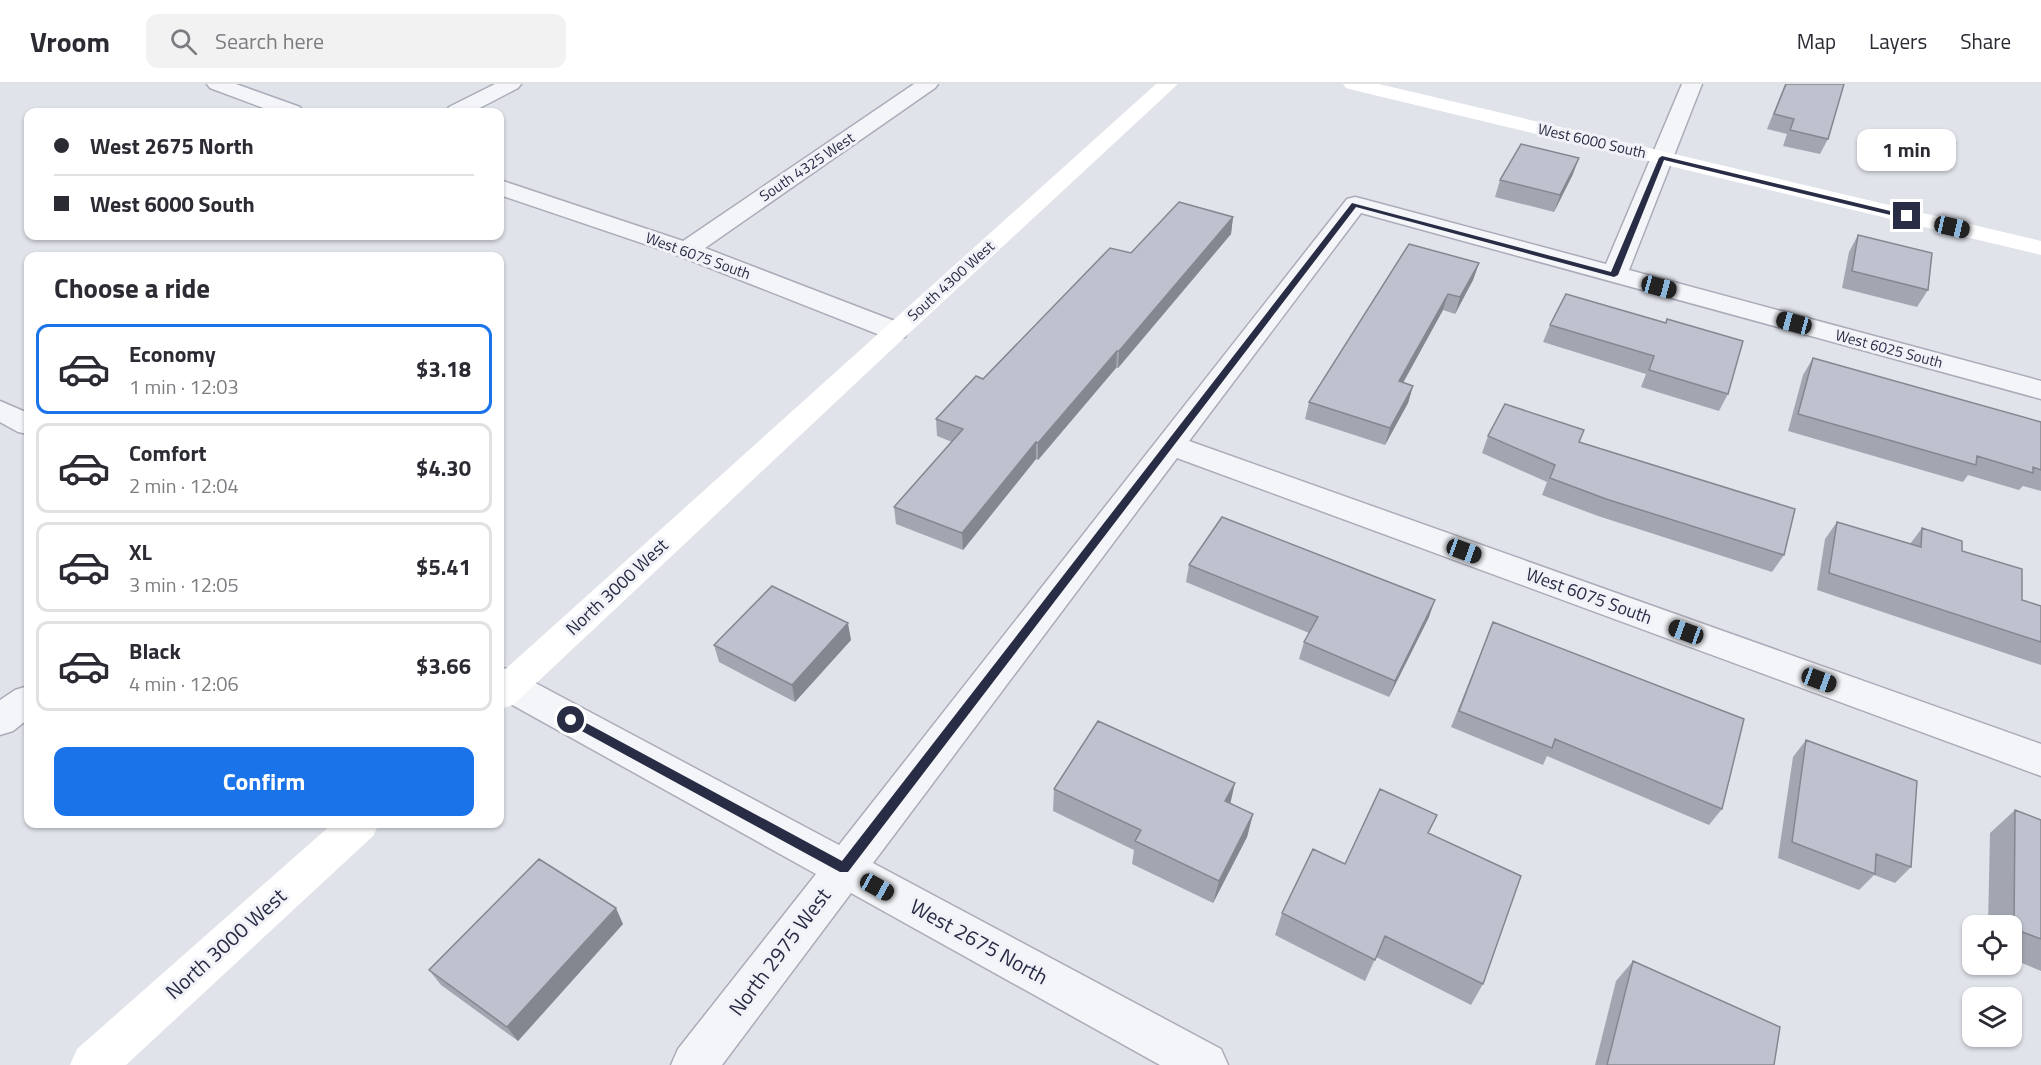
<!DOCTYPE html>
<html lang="en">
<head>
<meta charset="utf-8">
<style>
  body { margin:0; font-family:"Titillium Web",sans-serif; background:#f2f2f3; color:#2b2b33; height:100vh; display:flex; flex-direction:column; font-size:22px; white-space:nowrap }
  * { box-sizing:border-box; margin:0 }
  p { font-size:20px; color:#7c7c81 }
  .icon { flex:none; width:33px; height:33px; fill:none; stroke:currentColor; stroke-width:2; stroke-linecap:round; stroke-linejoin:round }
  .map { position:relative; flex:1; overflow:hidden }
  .side { position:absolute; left:24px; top:168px; width:480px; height:576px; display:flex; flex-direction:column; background:#fff; border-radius:12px; box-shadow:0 2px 4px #0004 }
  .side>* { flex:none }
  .guide { position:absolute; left:24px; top:24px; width:480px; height:132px; border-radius:12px; box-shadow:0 2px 4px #0004; display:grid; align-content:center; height:132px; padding:0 30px; background:#fff }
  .fabs { position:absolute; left:1962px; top:831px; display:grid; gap:12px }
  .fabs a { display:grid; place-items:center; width:60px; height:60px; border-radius:12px; background:#fff; box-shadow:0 2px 4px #0004; font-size:30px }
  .end { position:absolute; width:27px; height:27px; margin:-14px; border:8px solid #282c44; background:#fff; box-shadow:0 0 0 3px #fff }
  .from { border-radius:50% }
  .bubble { position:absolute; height:42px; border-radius:12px; background:#fff; box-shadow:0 2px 4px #0004; font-size:20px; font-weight:700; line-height:42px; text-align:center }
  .car { position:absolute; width:18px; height:36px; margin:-18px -9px; border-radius:8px; box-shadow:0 0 4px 2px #0007; background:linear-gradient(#222 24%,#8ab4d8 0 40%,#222 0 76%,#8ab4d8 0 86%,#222 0) }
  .guide b { display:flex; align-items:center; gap:21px; height:57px; font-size:22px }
  .guide b+b { border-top:2px solid #e1e1e2 }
  .guide i { width:15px; height:15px; background:#2b2b33 }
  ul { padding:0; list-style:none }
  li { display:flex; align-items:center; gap:18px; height:90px; margin:0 12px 9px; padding:0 18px; border:3px solid #e1e1e2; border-radius:12px }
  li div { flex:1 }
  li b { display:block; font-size:22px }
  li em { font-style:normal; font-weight:700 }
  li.on { border-color:#1a73e8 }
  li>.icon { width:54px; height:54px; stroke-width:1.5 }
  h2 { padding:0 30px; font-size:27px; line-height:72px }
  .primary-button { display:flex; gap:12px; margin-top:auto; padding:12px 30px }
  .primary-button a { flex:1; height:69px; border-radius:12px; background:#1a73e8; color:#fff; font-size:24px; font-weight:700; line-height:69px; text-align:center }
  header { display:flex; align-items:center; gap:36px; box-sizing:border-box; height:84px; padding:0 30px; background:#fff; border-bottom:2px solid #e1e1e2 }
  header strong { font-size:28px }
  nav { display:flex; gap:33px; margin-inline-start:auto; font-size:21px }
  .search { width:420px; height:54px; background:#f2f2f3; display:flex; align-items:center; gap:15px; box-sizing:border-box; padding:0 21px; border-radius:12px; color:#7c7c81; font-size:22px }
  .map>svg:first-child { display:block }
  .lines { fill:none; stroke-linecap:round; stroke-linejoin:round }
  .street-casing { stroke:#aaacb9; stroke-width:3 }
  .street { fill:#f4f5f9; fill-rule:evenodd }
  .secondary { fill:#fff; fill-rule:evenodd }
  .wall { fill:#a3a6b1 }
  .shaded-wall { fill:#858790 }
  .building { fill:#bec1ce; stroke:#858790; stroke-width:1.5 }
  .route { fill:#282c44 }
  .labels { text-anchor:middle; stroke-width:6; stroke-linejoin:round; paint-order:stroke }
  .far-street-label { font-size:15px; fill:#282c44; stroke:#f1f2f8 }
  .street-label { font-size:18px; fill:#282c44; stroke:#f1f2f8 }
  .near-street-label { font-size:21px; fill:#282c44; stroke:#f1f2f8 }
</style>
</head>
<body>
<header>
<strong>Vroom</strong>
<div class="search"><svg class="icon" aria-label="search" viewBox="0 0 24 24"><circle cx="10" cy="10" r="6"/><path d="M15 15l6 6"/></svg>Search here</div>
<nav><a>Map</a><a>Layers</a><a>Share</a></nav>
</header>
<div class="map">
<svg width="2041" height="981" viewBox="0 0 2041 981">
  <rect width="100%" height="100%" fill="#e1e3eb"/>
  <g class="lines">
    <g class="street-casing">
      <path id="street" d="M207 0H236L300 23 303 28H274L210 4Z
        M495 0H521L518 4 472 28H446L449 23Z
        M914 0H938L935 4 705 164 905 241 908 247 905 253 895 255 885 253 677 171 500 111V96L683 157Z
        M1682 0H1702L1629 186 2041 297V315L1361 129 1189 357 2041 660V692L1177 374 873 779 1221 965 1228 981H1160L851 809 722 981H671L678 965 816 790 500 614V583L513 587 839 761 1347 115 1355 113 1363 115 1606 180Z
        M0 317 28 329V350L18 348 0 338Z
        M28 602V635L13 647 0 651V616L15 606Z"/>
    </g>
    <use href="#street" class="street"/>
    <path class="secondary" d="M1156 0H1178L905 253 513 621 500 625V590Z
      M1343 0H1379L2041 157V171L1353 6 1346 4Z
      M332 740H379L373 752 126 981H70L77 965Z"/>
  </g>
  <path class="wall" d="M1785 0H1844L1828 55 1820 70 1783 62 1787 50 1767 45Z
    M1573 90 1554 128 1495 113 1500 96Z
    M1233 133 1231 150 1118 284H1116L1038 376 1036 375 963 466 896 440 894 423 952 358 937 352 936 335 1131 169Z
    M1858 151 1928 206 1917 223 1842 204 1849 168Z
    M1479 179 1473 196 1455 230 1443 226 1403 299 1413 302 1408 319 1385 361 1305 335 1309 318Z
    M1566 210 1728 310 1719 327 1641 303 1646 290 1543 258 1550 241Z
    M1813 274 2041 338V407L2023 402 2019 406 1968 391 1963 398 1788 347 1803 291Z
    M1488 352 1579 358 1784 471 1772 488 1598 432 1542 411 1547 398 1482 369Z
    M1837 438 1910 460 1922 444 1962 467 2022 516 2041 522V581L1817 506 1825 455Z
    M1189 481 1429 533 1389 613 1299 575 1304 558 1309 549 1186 498Z
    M1493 538 1722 725 1709 741 1547 672 1543 681 1451 643Z
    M851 556 795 618 719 578 714 561Z
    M1806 656 1911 783 1895 799 1874 791 1859 806 1778 774 1793 673Z
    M1054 705 1230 720 1253 730 1247 753 1213 819 1132 780 1134 766 1053 727Z
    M2015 726 2041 736V887L2012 875V842H1988L1990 749Z
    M1428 749 1483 900 1471 921 1376 873 1365 897 1275 851 1282 829 1345 780Z
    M623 840 518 957 441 901 429 886Z
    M1633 877 1774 981H1595L1616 897Z"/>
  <path class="shaded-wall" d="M1579 74 1573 90 1554 128 1560 111Z
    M1233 133 1231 150 1118 284 1119 267Z
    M1479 179 1473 196 1455 230 1460 213Z
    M1448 210 1443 226 1394 315 1399 297Z
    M1117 267 1116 284 1038 376V359Z
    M1413 302 1408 319 1385 361 1390 344Z
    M1036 358V375L963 466 962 449Z
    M1435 516 1429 533 1389 613 1395 597Z
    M848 539 851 556 795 618 792 601Z
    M1235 699 1230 721 1225 717Z
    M1253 730 1247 753 1213 819 1219 797Z
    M616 824 623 840 518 957 507 943Z"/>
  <path class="building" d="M1786 0H1844L1828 55 1790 46 1794 35 1774 30Z
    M1521 60 1579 74 1560 111 1500 96Z
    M1179 118 1233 133 1119 267H1117L1038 359 1036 358 962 449 894 423 963 345 936 335 976 292 983 295 1110 164 1131 169Z
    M1858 151 1932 169 1928 206 1852 187Z
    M1409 160 1479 179 1460 213 1448 210 1399 297 1413 302 1390 344 1309 318Z
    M1566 210 1666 239 1667 235 1743 257 1728 310 1649 286 1654 272 1550 241Z
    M1813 274 2041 338V386L2033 383V389L1977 372 1976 381 1798 330Z
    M1505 320 1584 346 1579 358 1795 425 1784 471 1606 415 1550 394 1555 381 1488 352Z
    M1222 433 1435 516 1395 597 1304 558 1318 533 1189 481Z
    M1837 438 1921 463 1922 444 1962 457V467L2022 485V516L2041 522V558L1829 489Z
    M772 502 848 539 792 601 714 561Z
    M1493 538 1744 635 1722 725 1555 655 1552 664 1459 627Z
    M1098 637 1235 699 1225 717 1253 730 1219 797 1135 757 1141 746 1054 705Z
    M1806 656 1917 697 1911 783 1876 770 1875 790 1792 758Z
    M1380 705 1437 731 1428 749 1521 792 1483 900 1385 852 1375 876 1282 829 1313 765 1345 780Z
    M2015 726 2041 736V855L2014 845Z
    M539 775 616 824 507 943 429 886Z
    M1633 877 1780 943 1774 981H1607Z"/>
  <path class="route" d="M1662 72 1911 132 1907 135 1664 76 1618 191 1614 193 1356 123 848 788H840L567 639V633H575L842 777 1352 119 1611 188 1659 74Z"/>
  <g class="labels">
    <g class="far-street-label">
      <text transform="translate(1592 57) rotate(13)" y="5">West 6000 South</text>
      <text transform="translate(807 83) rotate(-34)" y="5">South 4325 West</text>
      <text transform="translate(698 172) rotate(20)" y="5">West 6075 South</text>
      <text transform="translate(951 197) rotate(-42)" y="5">South 4300 West</text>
      <text transform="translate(1889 265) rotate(15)" y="5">West 6025 South</text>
    </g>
    <g class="street-label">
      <text transform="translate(617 503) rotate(-43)" y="6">North 3000 West</text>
      <text transform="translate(1589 512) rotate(20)" y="6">West 6075 South</text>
    </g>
    <g class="near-street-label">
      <text transform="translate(979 858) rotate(29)" y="7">West 2675 North</text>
      <text transform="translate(226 860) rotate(-42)" y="7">North 3000 West</text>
      <text transform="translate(780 868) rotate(-53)" y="7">North 2975 West</text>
    </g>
  </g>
</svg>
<div class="fabs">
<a><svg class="icon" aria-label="locate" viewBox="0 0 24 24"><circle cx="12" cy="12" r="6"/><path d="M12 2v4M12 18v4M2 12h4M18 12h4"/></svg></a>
<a><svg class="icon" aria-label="layers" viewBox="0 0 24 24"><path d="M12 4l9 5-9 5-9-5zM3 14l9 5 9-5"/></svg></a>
</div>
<i class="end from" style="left:571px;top:636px"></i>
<i class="end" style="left:1907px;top:132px"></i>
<div class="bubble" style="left:1857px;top:45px;width:99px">1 min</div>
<i class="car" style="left:1952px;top:143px;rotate:103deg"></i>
<i class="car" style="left:1659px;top:203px;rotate:105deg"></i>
<i class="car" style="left:1794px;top:239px;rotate:285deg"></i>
<i class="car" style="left:1464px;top:467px;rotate:110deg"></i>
<i class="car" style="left:1686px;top:548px;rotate:290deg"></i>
<i class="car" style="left:1819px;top:596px;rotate:110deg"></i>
<i class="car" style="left:877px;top:803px;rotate:119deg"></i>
<div class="guide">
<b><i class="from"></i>West 2675 North</b>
<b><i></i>West 6000 South</b>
</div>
<section class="side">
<h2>Choose a ride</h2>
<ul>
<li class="on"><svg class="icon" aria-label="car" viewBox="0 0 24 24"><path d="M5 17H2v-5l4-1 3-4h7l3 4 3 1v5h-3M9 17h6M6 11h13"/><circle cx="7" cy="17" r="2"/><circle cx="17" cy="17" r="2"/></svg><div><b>Economy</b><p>1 min · 12:03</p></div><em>$3.18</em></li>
<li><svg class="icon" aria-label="car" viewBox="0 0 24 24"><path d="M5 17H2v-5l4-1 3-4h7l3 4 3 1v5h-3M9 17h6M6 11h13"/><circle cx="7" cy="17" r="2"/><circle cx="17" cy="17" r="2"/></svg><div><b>Comfort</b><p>2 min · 12:04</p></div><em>$4.30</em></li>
<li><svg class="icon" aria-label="car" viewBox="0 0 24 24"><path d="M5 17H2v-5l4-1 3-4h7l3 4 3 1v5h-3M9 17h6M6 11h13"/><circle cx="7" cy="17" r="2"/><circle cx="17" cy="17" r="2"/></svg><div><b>XL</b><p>3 min · 12:05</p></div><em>$5.41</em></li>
<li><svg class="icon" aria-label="car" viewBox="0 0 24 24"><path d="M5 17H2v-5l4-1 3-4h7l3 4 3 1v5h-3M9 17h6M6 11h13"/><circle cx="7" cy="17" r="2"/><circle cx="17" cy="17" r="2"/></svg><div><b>Black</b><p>4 min · 12:06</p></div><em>$3.66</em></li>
</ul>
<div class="primary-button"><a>Confirm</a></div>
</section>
</div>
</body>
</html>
